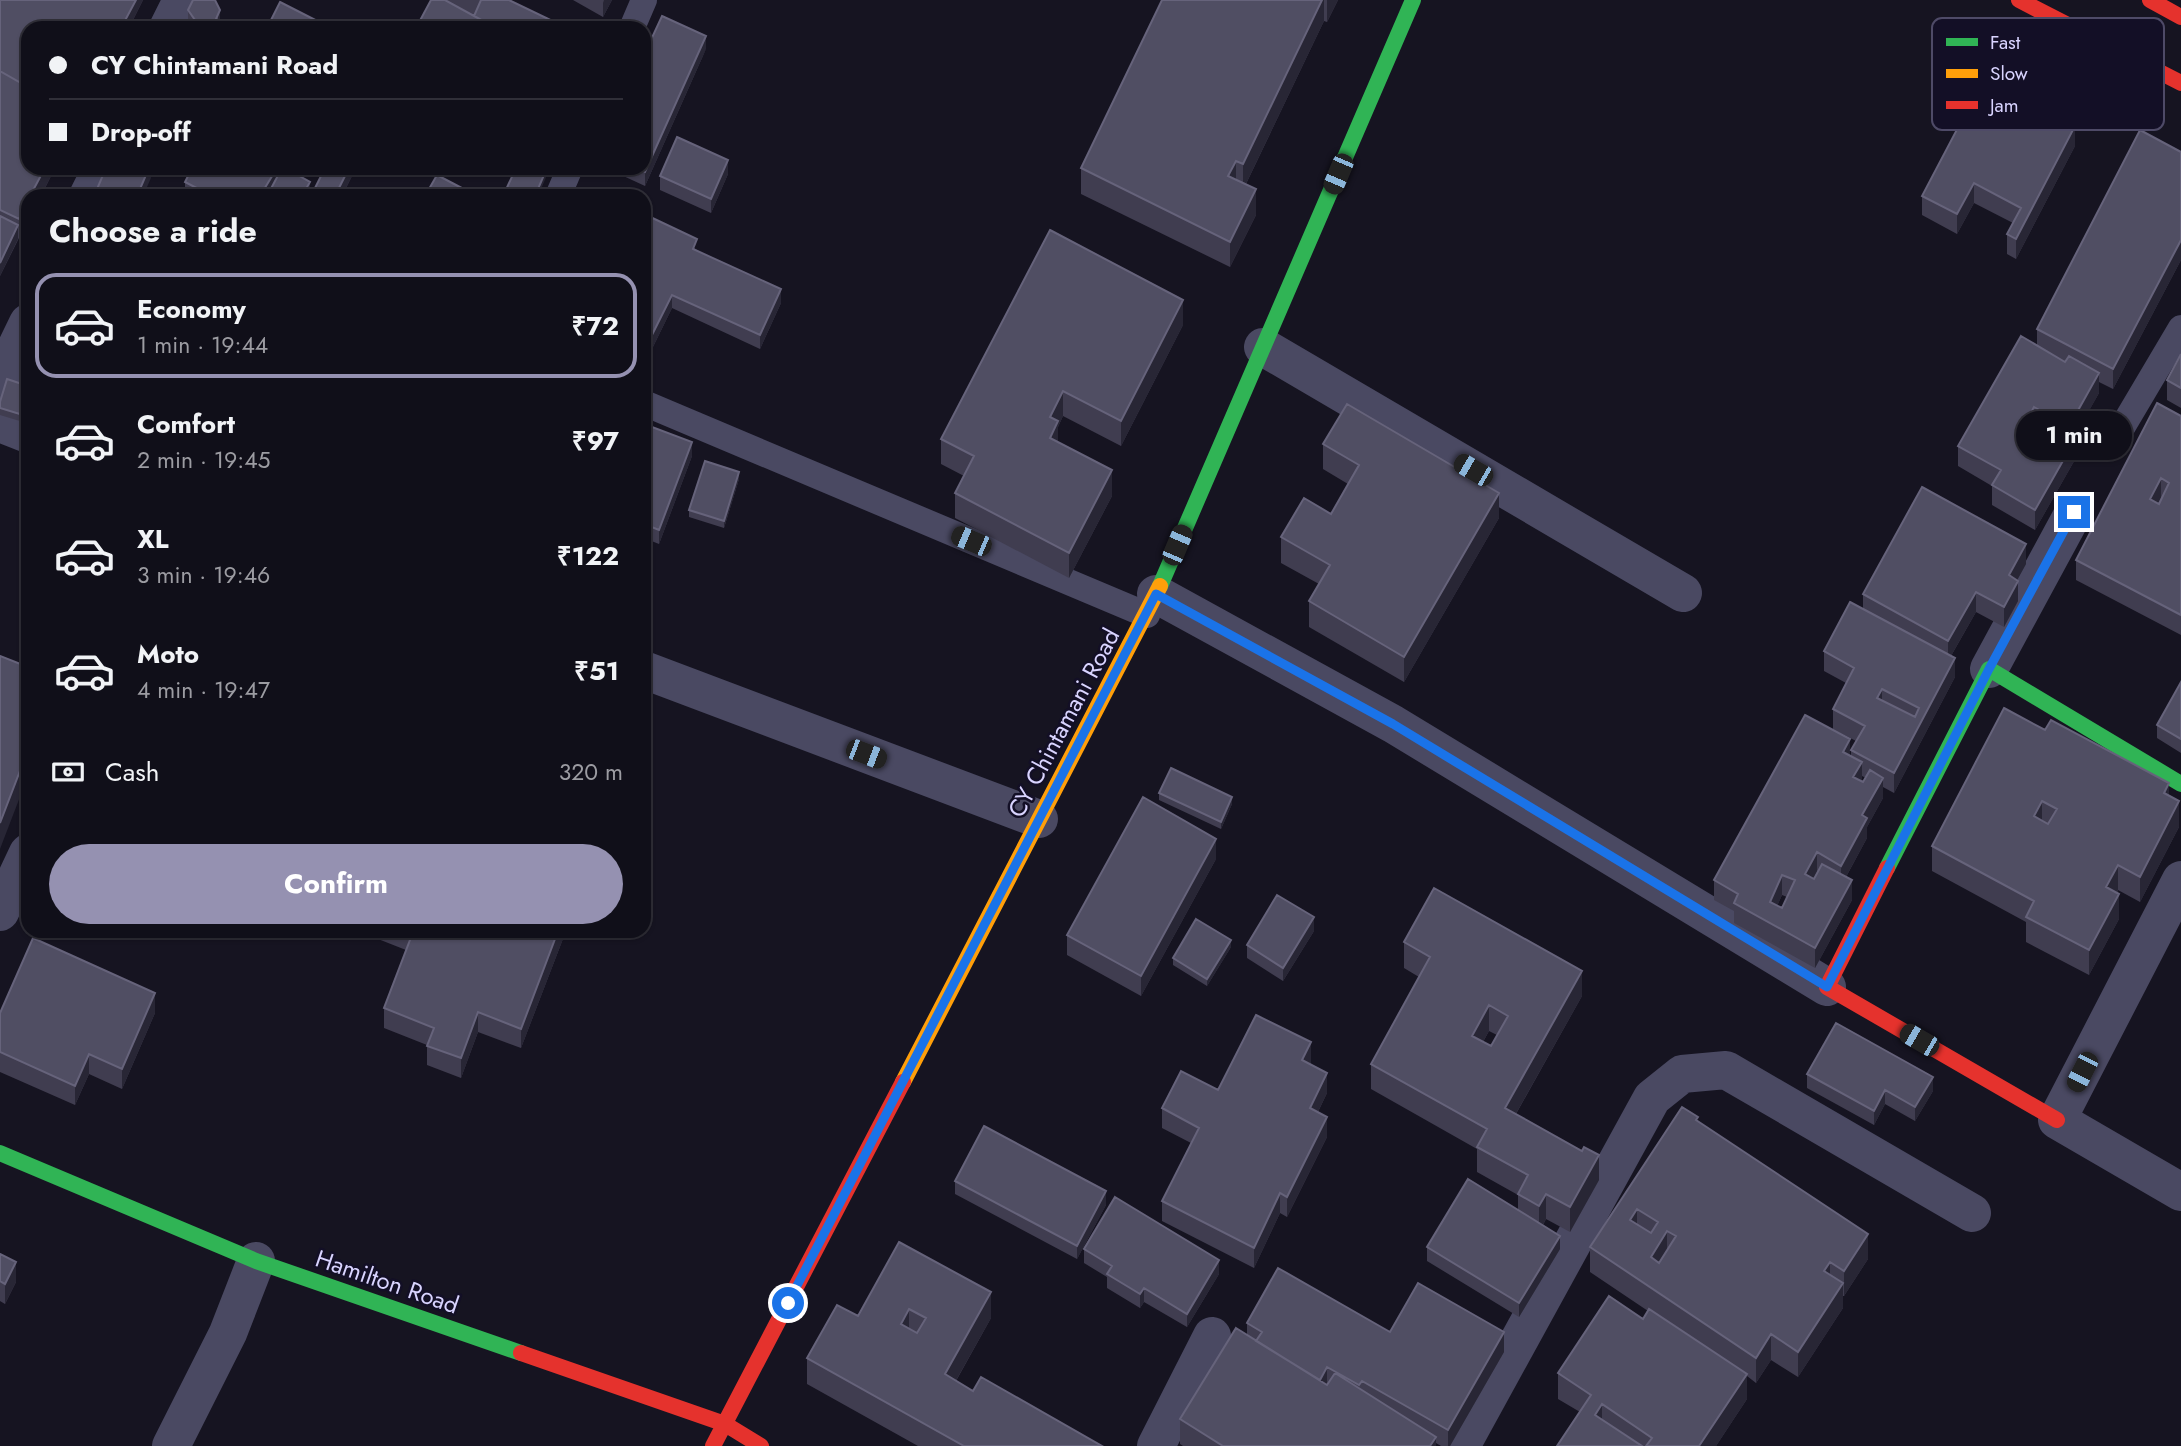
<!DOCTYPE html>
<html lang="en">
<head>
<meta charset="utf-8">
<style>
  body { margin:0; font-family:Jost,sans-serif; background:#191822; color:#f1f3f6; height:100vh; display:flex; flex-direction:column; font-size:26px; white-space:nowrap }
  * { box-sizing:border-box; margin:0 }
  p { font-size:23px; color:#9c9ca2 }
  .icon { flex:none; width:38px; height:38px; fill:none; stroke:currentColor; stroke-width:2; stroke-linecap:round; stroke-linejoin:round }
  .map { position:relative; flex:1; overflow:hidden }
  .side { position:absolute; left:21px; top:189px; width:630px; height:749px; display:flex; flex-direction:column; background:#100f19; border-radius:21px; box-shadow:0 2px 5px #0004,0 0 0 2px #302f38 }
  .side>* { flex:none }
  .top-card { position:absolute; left:21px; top:21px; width:630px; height:154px; border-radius:21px; box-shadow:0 2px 5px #0004,0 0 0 2px #302f38; display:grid; align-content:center; height:154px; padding:0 28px; background:#100f19 }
  .end { position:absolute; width:32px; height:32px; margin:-16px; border:9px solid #1a73e8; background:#fff; box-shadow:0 0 0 4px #fff }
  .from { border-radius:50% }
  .bubble { position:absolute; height:49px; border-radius:24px; background:#100f19; box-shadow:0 2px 5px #0004,0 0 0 2px #302f38; font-size:23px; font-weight:700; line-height:49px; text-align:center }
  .car { position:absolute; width:21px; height:42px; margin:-21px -10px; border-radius:9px; box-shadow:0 0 5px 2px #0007; background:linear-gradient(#222 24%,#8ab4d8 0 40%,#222 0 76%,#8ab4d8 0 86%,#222 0) }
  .top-card b { display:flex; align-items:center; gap:24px; height:66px; font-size:26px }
  .top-card b+b { border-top:2px solid #302f38 }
  .top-card i { width:18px; height:18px; background:#f1f3f6 }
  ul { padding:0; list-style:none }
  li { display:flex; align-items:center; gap:21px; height:105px; margin:0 14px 10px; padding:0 14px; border:4px solid transparent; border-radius:21px }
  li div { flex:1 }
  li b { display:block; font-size:26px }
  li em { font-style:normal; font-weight:700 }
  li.on { border-color:#9591b1 }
  li>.icon { width:63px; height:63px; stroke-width:1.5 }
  h2 { padding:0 28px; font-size:32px; line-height:84px }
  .pay { display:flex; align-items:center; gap:18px; height:77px; padding:0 28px; font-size:26px }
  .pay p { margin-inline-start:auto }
  .action { display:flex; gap:14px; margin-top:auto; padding:14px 28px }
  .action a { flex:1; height:80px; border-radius:42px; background:#9591b1; color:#fff; font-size:28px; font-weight:700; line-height:80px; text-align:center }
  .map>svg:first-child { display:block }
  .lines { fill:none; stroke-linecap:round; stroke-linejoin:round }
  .lane { stroke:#4a4962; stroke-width:26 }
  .street { stroke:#4a4962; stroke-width:38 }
  .fast { stroke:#30b455; stroke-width:16 }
  .slow { stroke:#ff9f0a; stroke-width:16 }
  .jam { stroke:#e5322d; stroke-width:16 }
  .wall { fill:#403d50; fill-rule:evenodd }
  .shaded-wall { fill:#282635 }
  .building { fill:#504e63; stroke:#66637b; stroke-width:2; fill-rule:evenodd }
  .route { stroke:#1a73e8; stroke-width:9 }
  .labels { text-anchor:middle; stroke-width:5; stroke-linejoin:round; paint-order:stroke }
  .street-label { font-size:24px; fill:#d9d4ff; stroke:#130f26 }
  .key { fill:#130f26; stroke:#4e4a67; stroke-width:2 }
  .key-label { font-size:19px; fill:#d9d4ff }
</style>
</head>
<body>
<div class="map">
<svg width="2181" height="1446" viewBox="0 0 2181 1446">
  <rect width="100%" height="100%" fill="#161421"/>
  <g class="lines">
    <path class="lane" d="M632 28 644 0
      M558 196 570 168
      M644 403 1147 615
      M2117 436 2181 328"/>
    <path class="street" d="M168 28 182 0
      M88 196 102 168
      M1263 347 1683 593
      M0 381 28 323
      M0 423 28 434
      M1156 594 1393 724 1827 987
      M1989 669 2074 512
      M644 670 1039 819
      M2181 880 2057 1120 2181 1192
      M0 912 28 853
      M171 1446 228 1333 256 1261
      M1156 1446 1212 1336
      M1461 1446 1652 1098 1682 1074 1726 1070 1972 1213"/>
    <path class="fast" d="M1160 586 1413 0
      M1887 868 1989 669 2181 784
      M0 1153 256 1261 521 1353"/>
    <path class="slow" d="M903 1082 1160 586"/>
    <path class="jam" d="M2019 0 2181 83
      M2150 0 2181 17
      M1887 868 1827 987 2057 1120
      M521 1353 725 1424 761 1446
      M713 1446 903 1082"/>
  </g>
  <path class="wall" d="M0 0H143L129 28 28 168H55L41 196H28V220L0 276Z
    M431 0H509L567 28H416Z
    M573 0H612L603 17Z
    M1162 0H1338L1327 22 1324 21 1246 184 1256 215 1230 267 1081 194V168Z
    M188 10 220 21 235 28H188Z
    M706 49 645 186 606 168H644Z
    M2075 146 2016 259 2007 254V234L2013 223 1974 203 1957 234 1922 215V196Z
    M2181 152V260L2113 389 2099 382V393L2079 428 2081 449 2035 530 1992 505V486L1958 466V446L2037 345V329ZM2034 427 2042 431 2036 443 2028 438Z
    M184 168H289L288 170 310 189 306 196H185V182L191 171Z
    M306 168H356L342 196 321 175Z
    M728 174 711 213 660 190V176Z
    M644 214 697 250 781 303 760 349 672 308 651 351 644 348Z
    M1183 325 1121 446 1063 416 1058 427V442L1112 496 1069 578 955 518V493L964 476 941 464V439Z
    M2181 354V408L2167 400V380Z
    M28 386V408L23 422 0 415V402Z
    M2181 416V635L2076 580V560Z
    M644 424 692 456 659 544 644 538Z
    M1323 444 1499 518 1404 682 1309 627V601L1319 584 1281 563V537L1331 514 1348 484 1323 469Z
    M739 479 724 528 689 517V510Z
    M2026 564 2017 580 2018 601 2004 627 1976 612 1951 656 1955 677 1894 793 1883 787V798L1867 827V838L1846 877 1852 900 1815 968 1734 923V911L1714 900V880L1850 755 1851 756V750L1856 741 1833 729V709L1846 683 1824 671V651L1863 609V594ZM1862 776 1866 778 1863 782H1862ZM1782 895 1787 897 1782 908 1777 906Z
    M2181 682V753L2157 738V725Z
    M2004 708 2169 796 2179 827 2140 902 2118 890 2117 893 2119 919 2089 975 2026 942V922L1932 871V846Z
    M1159 793 1232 804 1221 829 1159 800Z
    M1216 859 1141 996 1067 955V935Z
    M378 931H566L521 1048 478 1032 461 1078 427 1065V1045L384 1028V1008L406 950 378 939Z
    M1314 931 1283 981 1247 958V945Z
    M1404 942 1582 996 1516 1114 1599 1180 1570 1232 1546 1219 1543 1225 1560 1249 1519 1317 1427 1261V1247L1518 1210V1195L1477 1172V1149L1371 1089V1064L1419 977 1404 968ZM1489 1031 1497 1035 1491 1046 1483 1042Z
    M1231 947 1207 986 1173 965V958Z
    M0 1013H155L122 1089 89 1074 75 1105 0 1072Z
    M1311 1062 1310 1064 1327 1093 1318 1112 1327 1137 1287 1217 1280 1213 1254 1268 1162 1221V1201L1191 1143 1162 1128V1108Z
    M1807 1074 1933 1091 1915 1121 1885 1104 1874 1125 1807 1088Z
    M1698 1122 1868 1259 1844 1296H1843V1308L1798 1377 1771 1360 1756 1383 1747 1376V1399L1716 1446H1557L1580 1412 1558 1399V1373L1643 1319 1648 1311 1590 1272V1247Z
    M955 1181 1106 1205 1077 1259 955 1194Z
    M899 1242 991 1318 956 1381 973 1391 1103 1446H918L807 1384V1358L858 1316Z
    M1084 1249 1219 1274 1187 1327 1144 1302 1140 1308 1107 1288V1277L1084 1263Z
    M0 1254 16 1282 5 1304 0 1301Z
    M1247 1323 1390 1332 1504 1352 1450 1446H1441L1436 1443V1446H1183L1180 1444V1419L1247 1335Z"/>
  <path class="shaded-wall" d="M136 0H143L129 28H121Z
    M604 0H612L603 17V3Z
    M1322 0H1324V21L1243 190V164Z
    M1327 0H1338L1327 22Z
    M220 10V28L216 19Z
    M706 36V49L645 186V172Z
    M2075 126V146L2016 259V239Z
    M728 160V174L711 213V199Z
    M1236 161V186L1228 176Z
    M45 168H55L41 196H30Z
    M149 168H151V178L143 196H137Z
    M277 168H289L272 196H260Z
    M349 168H356L342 196H335Z
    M547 168H550L538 196H535Z
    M310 182V189L306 196H302Z
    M1974 183V203L1957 234V214Z
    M1256 189V215L1230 267V242Z
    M28 200V220L19 239V219Z
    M18 225V239L0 276V263Z
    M2181 240V260L2113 389V369Z
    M781 289V303L760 349V335Z
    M672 295V308L651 351V337Z
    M1183 300V325L1121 446V421Z
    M2099 373V393L2071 443V423Z
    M1063 391V416L1058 427V447L1050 463V417Z
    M28 401V408L23 422V415Z
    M2034 407V427L2020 454V434Z
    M2081 429V449L2035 530V510Z
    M692 442V456L659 544V530Z
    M1112 470V496L1069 578V553Z
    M739 472V479L724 528V521Z
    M2161 478V498L2150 519V499Z
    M1499 493V518L1404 682V657Z
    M2026 544V564L2009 595V575Z
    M2018 581V601L2004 627V607Z
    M1976 592V612L1948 661V641Z
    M1955 658V677L1894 793V773Z
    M1882 689V709L1877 698Z
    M1850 739V759L1843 752Z
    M28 750V776L0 849V823Z
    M1862 762V782L1853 777Z
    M1883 778V798L1867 827V838L1841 886V866L1862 815Z
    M2169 783V808L2164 793Z
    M1232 797V804L1221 829V822Z
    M2042 801V826L2034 816Z
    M2179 801V827L2140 902V877Z
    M1216 839V859L1141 996V976Z
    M1817 852V872L1805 894V874Z
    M2118 865V890L2106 913V887Z
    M1782 875V895L1770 922V902Z
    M1852 880V900L1815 968V948Z
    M2119 894V919L2089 975V950Z
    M1314 917V931L1283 981V968Z
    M558 931H566L521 1048V1029Z
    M1231 940V947L1207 986V979Z
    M1582 971V996L1505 1133V1108Z
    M155 993V1013L122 1089V1069Z
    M1489 1005V1031L1472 1061V1036Z
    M478 1012V1032L461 1078V1058Z
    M1311 1042V1062L1302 1080V1060Z
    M89 1054V1074L75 1105V1086Z
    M1327 1073V1093L1310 1128V1108Z
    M1933 1077V1091L1915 1121V1107Z
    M1885 1090V1104L1874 1125V1111Z
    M1327 1117V1137L1287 1217V1197Z
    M1599 1155V1180L1570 1232V1207Z
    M1106 1191V1205L1077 1259V1246Z
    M1280 1193V1213L1254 1268V1248Z
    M1546 1194V1219L1539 1232V1206Z
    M1637 1209V1234L1630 1220Z
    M1667 1231V1257L1651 1283V1257Z
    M1868 1234V1259L1844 1296V1271Z
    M1560 1236V1249L1519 1317V1303Z
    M1219 1260V1274L1187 1327V1314Z
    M16 1262V1282L5 1304V1284Z
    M1830 1262V1287L1824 1271Z
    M1843 1283V1308L1798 1377V1352Z
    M1144 1288V1302L1140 1308V1294Z
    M991 1292V1318L945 1400V1374Z
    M909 1309V1335L901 1324Z
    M1504 1332V1352L1450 1446H1448V1430Z
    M1771 1334V1360L1756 1383V1358Z
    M1327 1367V1387L1320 1400V1380Z
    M1747 1374V1399L1716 1446H1699Z
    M1602 1404V1429L1595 1415Z
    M1436 1437V1446H1430Z"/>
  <path class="building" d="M0 0H136L121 28H28V87L0 71Z
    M193 0H215L220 10 216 19 235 28H195L197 23 188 10Z
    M431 0H445L496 28H416Z
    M481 0H509L567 28H496L474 16Z
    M1162 0H1322L1243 164 1236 161 1228 176 1256 189 1230 242 1081 168Z
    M280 2 331 28H267Z
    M662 16 706 36 645 172 636 168H644V55Z
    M0 71 28 87V168H45L30 196H28V200L19 219 0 210Z
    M1984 78 2075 126 2016 239 2007 234 2021 208 1974 183 1957 214 1922 196Z
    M2140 130 2181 152V240L2113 369 2037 329Z
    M677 137 728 160 711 199 660 176Z
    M106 168H149L137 196H94Z
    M192 168H277L260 196H212L185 182Z
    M282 168H285L310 182 302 196H267Z
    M325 168H349L335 196H311Z
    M516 168H547L535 196H509L504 194Z
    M437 175 477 196H425Z
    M644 214 697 239 693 249 781 289 760 335 672 295 651 337 644 334Z
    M0 216 18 225 0 263Z
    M1050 230 1183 300 1121 421 1063 391 1050 417 1058 421 1050 438 1112 470 1069 553 955 493 974 456 941 439Z
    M2021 336 2065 362 2069 356 2099 373 2071 423 2081 429 2035 510 1992 485 2001 470 1958 446ZM2034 407 2050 416 2036 443 2020 434Z
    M2181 354V388L2167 380Z
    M7 379 28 386V401L23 415 0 408V402Z
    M2157 403 2181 416V615L2076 560ZM2161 478 2169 483 2159 504 2150 499Z
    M1347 404 1499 493 1404 657 1309 601 1330 565 1281 537 1304 498 1331 514 1359 465 1323 444Z
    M644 424 692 442 659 530 644 524Z
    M705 461 739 472 724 521 689 510Z
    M1922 487 2026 544 2009 575 2018 581 2004 607 1976 592 1948 641 1863 594Z
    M1850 602 1955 658 1894 773 1851 750 1865 726 1833 709 1854 668 1824 651ZM1882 689 1919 708 1915 717 1877 698Z
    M0 656 28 667V750L0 823Z
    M2181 682V739L2157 725Z
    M2004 708 2045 730 2051 720 2169 783 2164 793 2179 801 2140 877 2118 865 2106 887 2119 894 2089 950 2026 917 2034 901 1932 846ZM2042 801 2057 809 2048 824 2034 816Z
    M1805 715 1850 739 1843 752 1862 762 1853 777 1863 782 1870 770 1883 778 1862 815 1867 818 1841 866 1817 852 1805 874 1814 879 1822 864 1852 880 1815 948 1734 903 1738 894 1714 880ZM1782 875 1795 880 1782 908 1770 902Z
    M1171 768 1232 797 1221 822 1159 793Z
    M1143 797 1216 839 1141 976 1067 935Z
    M1434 888 1582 971 1505 1108 1582 1151 1584 1147 1599 1155 1570 1207 1546 1194 1539 1206 1518 1194 1528 1175 1477 1147 1487 1129 1371 1064 1430 957 1404 942ZM1489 1005 1508 1016 1491 1046 1472 1036Z
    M1277 895 1314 917 1283 968 1247 945Z
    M1196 919 1231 940 1207 979 1173 958Z
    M410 931H558L521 1029 478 1012 461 1058 427 1046 434 1028 384 1008 413 932Z
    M33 938 155 993 122 1069 89 1054 75 1086 0 1052V1013Z
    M1256 1015 1311 1042 1302 1060 1327 1073 1310 1108 1327 1117 1287 1197 1280 1193 1254 1248 1162 1201 1199 1128 1162 1108 1181 1071 1218 1090Z
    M1836 1023 1933 1077 1915 1107 1885 1090 1874 1111 1807 1074Z
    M1682 1107 1698 1117 1696 1120 1868 1234 1844 1271 1830 1262 1824 1271 1843 1283 1798 1352 1771 1334 1756 1358 1590 1247ZM1637 1209 1658 1222 1651 1233 1630 1220ZM1667 1231 1676 1236 1659 1263 1651 1257Z
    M984 1126 1106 1191 1077 1246 955 1181Z
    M1468 1179 1560 1236 1519 1303 1427 1247Z
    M1115 1197 1219 1260 1187 1314 1144 1288 1140 1294 1107 1274 1112 1266 1084 1249Z
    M899 1242 991 1292 945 1374 973 1391 981 1377 1102 1446H964L807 1358 837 1305 858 1316ZM909 1309 926 1318 917 1333 901 1324Z
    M0 1254 16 1262 5 1284 0 1281Z
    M1278 1268 1390 1332 1418 1283 1504 1332 1448 1430 1362 1381 1359 1385 1327 1367 1320 1380 1256 1341 1262 1332 1247 1323Z
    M1609 1296 1643 1319 1649 1309 1747 1374 1699 1446H1646L1652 1438 1602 1404 1595 1415 1642 1446H1557L1591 1395 1558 1373Z
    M1236 1328 1327 1385 1335 1373 1436 1437 1430 1446H1223L1180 1419Z"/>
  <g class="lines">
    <path class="route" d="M788 1303 1156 594 1393 724 1827 987 1989 669 2074 512"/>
  </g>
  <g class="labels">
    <g class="street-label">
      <text transform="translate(1064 723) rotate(-62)" y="8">CY Chintamani Road</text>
      <text transform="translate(387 1282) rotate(19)" y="8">Hamilton Road</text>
    </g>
  </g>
  <rect x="1932" y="18" width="232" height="112" rx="10" class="key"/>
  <rect x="1946" y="38" width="32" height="8" fill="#30b455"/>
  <rect x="1946" y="69" width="32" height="9" fill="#ff9f0a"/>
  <rect x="1946" y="101" width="32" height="8" fill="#e5322d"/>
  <g class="key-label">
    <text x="1990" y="49">Fast</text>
    <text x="1990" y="80">Slow</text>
    <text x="1990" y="112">Jam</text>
  </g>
</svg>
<i class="end from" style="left:788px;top:1303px"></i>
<i class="end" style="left:2074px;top:512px"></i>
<div class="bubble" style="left:2016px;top:411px;width:116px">1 min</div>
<i class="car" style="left:1338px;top:174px;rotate:203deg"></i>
<i class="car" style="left:1473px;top:470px;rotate:300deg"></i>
<i class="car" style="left:971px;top:541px;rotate:293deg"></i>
<i class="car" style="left:1177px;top:545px;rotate:23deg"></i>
<i class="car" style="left:866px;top:754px;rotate:111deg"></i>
<i class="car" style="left:1919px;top:1040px;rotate:300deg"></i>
<i class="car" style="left:2082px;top:1072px;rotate:207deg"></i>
<div class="top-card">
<b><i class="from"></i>CY Chintamani Road</b>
<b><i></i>Drop-off</b>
</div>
<section class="side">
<h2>Choose a ride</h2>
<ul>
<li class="on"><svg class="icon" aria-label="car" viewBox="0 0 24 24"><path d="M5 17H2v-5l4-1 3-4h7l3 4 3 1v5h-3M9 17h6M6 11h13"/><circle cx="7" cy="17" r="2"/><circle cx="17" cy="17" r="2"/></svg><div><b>Economy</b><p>1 min · 19:44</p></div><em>₹72</em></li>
<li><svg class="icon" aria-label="car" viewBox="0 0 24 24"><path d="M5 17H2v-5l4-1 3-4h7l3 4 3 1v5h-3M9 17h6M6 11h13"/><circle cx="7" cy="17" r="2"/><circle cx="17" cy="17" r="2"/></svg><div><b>Comfort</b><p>2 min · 19:45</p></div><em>₹97</em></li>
<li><svg class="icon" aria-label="car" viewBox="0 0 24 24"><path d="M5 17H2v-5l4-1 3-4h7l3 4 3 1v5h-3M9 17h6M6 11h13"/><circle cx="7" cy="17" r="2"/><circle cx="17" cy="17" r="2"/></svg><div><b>XL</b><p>3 min · 19:46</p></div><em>₹122</em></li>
<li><svg class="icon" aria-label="car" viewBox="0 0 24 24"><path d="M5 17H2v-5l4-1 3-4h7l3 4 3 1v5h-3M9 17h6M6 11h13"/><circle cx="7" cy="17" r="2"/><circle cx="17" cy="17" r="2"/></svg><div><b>Moto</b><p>4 min · 19:47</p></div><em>₹51</em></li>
</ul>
<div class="pay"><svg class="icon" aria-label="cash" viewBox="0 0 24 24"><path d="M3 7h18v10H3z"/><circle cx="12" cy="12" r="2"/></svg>Cash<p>320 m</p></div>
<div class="action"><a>Confirm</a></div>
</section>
</div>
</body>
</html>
